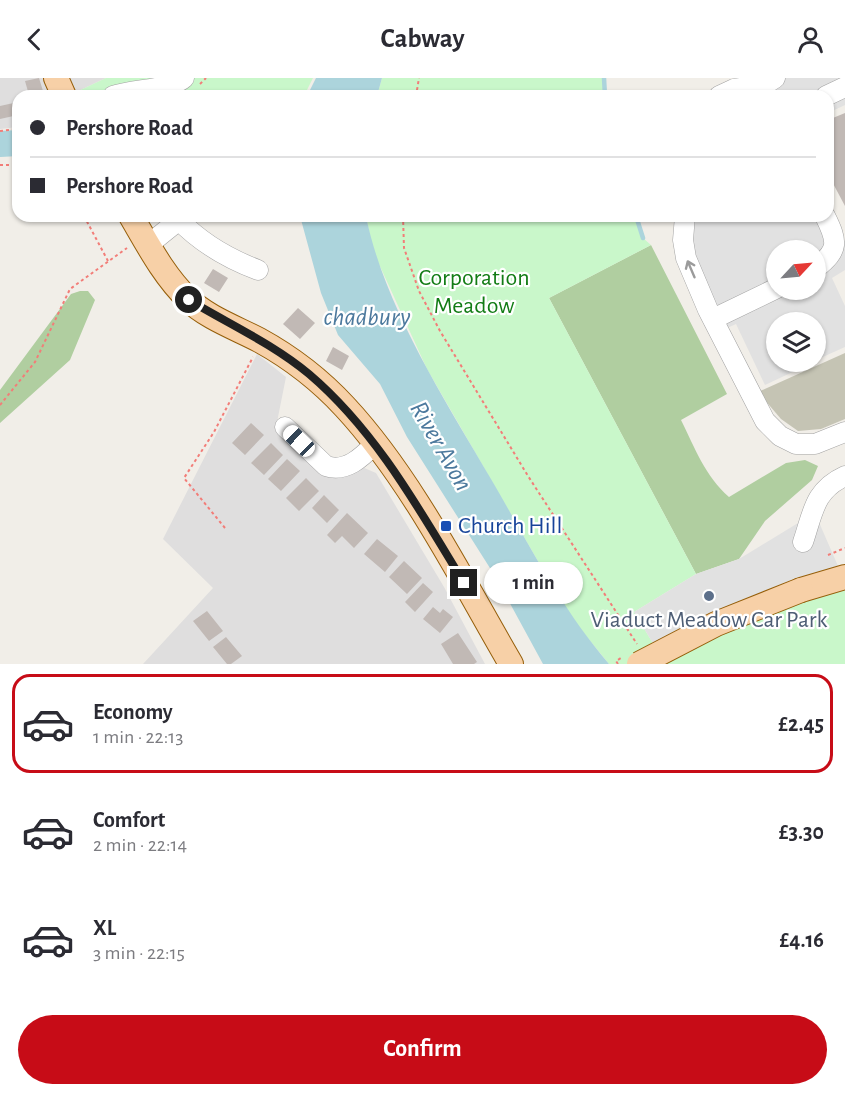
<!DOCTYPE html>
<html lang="en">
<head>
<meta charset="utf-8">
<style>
  :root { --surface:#fff; --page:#f2f2f3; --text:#2b2b33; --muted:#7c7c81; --line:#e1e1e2; --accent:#c70c17 }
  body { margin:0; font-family:"Alegreya Sans",sans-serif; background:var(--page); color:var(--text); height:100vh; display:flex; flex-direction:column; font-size:22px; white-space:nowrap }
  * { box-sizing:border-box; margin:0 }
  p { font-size:20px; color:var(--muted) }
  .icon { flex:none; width:33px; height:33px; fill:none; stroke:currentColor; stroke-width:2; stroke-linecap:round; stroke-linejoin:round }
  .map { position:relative; height:586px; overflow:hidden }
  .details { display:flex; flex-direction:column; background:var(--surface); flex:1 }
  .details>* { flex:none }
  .banner { position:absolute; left:12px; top:12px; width:822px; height:132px; border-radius:18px; box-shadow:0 2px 4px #0004; display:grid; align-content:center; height:132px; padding:0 18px; background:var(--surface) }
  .needle { width:39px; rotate:64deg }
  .tools { position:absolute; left:766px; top:162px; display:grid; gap:12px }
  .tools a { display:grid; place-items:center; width:60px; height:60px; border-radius:50%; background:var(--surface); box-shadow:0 2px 4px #0004; font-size:30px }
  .end { position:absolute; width:27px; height:27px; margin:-14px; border:8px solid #212121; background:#fff; box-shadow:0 0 0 3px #fff }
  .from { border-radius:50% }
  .bubble { position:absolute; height:42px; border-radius:21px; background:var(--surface); box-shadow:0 2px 4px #0004; font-size:20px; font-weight:700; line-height:42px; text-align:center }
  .car { position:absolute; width:18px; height:36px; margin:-18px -9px; border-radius:8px; box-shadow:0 0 4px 2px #0007; background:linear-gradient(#fff 24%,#345 0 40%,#fff 0 76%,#345 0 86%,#fff 0) }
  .banner b { display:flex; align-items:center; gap:21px; height:57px; font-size:22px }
  .banner b+b { border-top:2px solid var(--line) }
  .banner i { width:15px; height:15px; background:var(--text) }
  ul { padding:10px 0 0; list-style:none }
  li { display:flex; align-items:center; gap:18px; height:99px; margin:0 12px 9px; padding:0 6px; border:3px solid transparent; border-radius:18px }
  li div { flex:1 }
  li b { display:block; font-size:22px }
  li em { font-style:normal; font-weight:700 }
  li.on { border-color:var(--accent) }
  li>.icon { width:54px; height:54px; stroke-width:1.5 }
  .cta { display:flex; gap:12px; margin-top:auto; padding:12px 18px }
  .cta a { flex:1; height:69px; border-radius:36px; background:var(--accent); color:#fff; font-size:24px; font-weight:700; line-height:69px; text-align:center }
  header { display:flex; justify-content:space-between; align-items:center; height:78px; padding:0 18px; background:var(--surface); font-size:27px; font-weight:700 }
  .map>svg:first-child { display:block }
</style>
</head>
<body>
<header><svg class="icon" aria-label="back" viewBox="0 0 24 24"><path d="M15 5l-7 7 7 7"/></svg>Cabway<svg class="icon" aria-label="person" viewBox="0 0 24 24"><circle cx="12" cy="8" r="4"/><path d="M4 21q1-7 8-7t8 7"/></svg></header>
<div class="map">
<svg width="845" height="586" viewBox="0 0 845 586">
  <rect width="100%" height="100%" fill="#f1eee8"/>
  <path fill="#dfdede" d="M0,0H47L53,18H18V49L0,51Z
    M69,0H106L74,15Z
    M257,276L286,299L276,349L322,395L362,389L376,395L444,509L485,586H143L213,510L163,461Z"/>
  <path fill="#c5c4b4" d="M845,275V341L821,351L798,353L781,341L758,314Z"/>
  <path fill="#b0cea0" d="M651,167L727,316L681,342C695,370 705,398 729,419L786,385L805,382L818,388L812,402L765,443L739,481L696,496L549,220Z
    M80,213H88L95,222L70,282L0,345V312L71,216Z"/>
  <path fill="#c9f7ca" d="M106,0H313L304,18H77L74,15Z
    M382,0H604L605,18H377Z
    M366,138H636L643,160L651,167L549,220L696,496L634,534L654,567L629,586H609L569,537L427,291L373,173Z
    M845,502V586H647Z"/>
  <path fill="#e1e1e1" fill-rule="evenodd" d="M762,0H845V27L828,35V18H706L740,3Z
    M828,130L845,164V192L832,200L845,228V269L816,282V244H777V284H814L765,307L736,246L714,256L680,138H828ZM777,172H816V212H777Z
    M803,442H818L838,488L793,501L695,545L654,567L634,534L696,496L739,481Z"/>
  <path fill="#acd4dc" d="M316,0H382L377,18H307Z
    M300,138H366C384,228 445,322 491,401C529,466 560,529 609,586H543L495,498L407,359L380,306L338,257L321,215Z"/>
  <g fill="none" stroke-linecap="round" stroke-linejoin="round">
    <path stroke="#acd4dc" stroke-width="4.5" d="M604,0L605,18
      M636,138L643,160"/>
    <path stroke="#acd4dc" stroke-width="26" d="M0,66L18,65"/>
  </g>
  <path fill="#c1b9b5" d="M39,0L43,13L29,17L25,3Z
    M18,24V37L0,41V28Z
    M845,35V128L828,96V42Z
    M213,191L228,200L219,214L204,205Z
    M298,230L315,245L300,261L283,246Z
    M333,269L349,278L342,292L326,283Z
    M251,345L264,357L245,377L232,365Z
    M271,365L283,377L264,397L251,385Z
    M287,381L300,393L281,413L268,401Z
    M306,400L319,413L299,433L286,420Z
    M324,417L339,432L327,445L312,430Z
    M347,435L368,455L354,470L342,458L335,465L327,457Z
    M377,461L398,478L385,494L364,476Z
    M404,483L422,500L407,516L389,499Z
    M423,505L433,514L415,534L405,524Z
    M433,529L440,535L443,531L453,539L440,555L423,541Z
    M207,533L223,553L209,563L193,543Z
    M458,555L477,584L474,586H453L441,566Z
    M226,559L242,578L231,586H227L213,569Z"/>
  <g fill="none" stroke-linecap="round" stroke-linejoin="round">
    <defs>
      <path id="minor" d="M758,11L775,0
        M113,18C133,11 171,12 184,0
        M719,18L734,11L753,8L764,18
        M826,18L845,9
        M685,138L683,162L686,180L708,232L765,343L780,358L796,366H815L845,354
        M148,167L179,142C201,165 229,181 258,192
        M816,190C839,172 838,164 825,138
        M713,241L777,210
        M285,349L326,388C346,395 362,379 375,366
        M803,464C813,435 814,412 845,398"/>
      <path id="major" d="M56,0L64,18
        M131,138C148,167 164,198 188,221C206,239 236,250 259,262C290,279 321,303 345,329C411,400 462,502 511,586
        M801,512L845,499"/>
    </defs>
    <use href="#minor" stroke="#a2a2a2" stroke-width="21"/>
    <use href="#major" stroke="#955e09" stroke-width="26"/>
    <path stroke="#f27d78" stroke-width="2" stroke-dasharray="3 3" stroke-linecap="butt" d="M200,6L206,0
      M416,18L419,0
      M0,53L18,51
      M0,87H18
      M84,138L108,183
      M403,138L404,170L419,213L440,253L528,398L637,566
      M0,327L35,284L70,211L127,170
      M225,450L184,400L214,354L253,279
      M828,477L845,470
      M618,586L616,583L621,580"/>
    <use href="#minor" stroke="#fff" stroke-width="20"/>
    <use href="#major" stroke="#f7d0a7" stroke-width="24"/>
    <defs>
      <path id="major-bridge" d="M639,586L716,546L801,512"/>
    </defs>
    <use href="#major-bridge" stroke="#955e09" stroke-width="26" stroke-linecap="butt"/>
    <use href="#major-bridge" stroke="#f7d0a7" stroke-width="24"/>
  </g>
  <defs><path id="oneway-shaft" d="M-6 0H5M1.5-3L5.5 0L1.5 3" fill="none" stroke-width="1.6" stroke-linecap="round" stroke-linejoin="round" transform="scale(1.5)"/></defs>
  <use stroke="#9b9b9b" href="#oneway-shaft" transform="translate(691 191) rotate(-113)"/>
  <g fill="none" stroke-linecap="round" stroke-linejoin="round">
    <path stroke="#212121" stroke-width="8" d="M189,222C229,246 273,266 309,296C376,353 419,431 464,505"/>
  </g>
  <rect fill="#1a4fb4" stroke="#fff" stroke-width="2" x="440" y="442" width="12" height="12" rx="3"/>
  <circle fill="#5c6f8a" stroke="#fff" stroke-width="2" cx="709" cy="518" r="6"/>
  <g text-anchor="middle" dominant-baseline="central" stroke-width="4.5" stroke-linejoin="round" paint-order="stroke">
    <g font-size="24" fill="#127c15" stroke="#fff">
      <text x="474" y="200">Corporation<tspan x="474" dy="28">Meadow</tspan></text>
    </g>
    <g font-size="24" fill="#164399" stroke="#fff" text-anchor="start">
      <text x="458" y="448">Church Hill</text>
    </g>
    <g font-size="24" fill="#4e5e75" stroke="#fff">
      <text x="709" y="542">Viaduct Meadow Car Park</text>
    </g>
    <g font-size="26" font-style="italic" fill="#4c799d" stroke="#fff">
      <text x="367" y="239">chadbury</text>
      <text transform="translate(441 368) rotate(60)">River Avon</text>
    </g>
  </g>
</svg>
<div class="tools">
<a><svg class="needle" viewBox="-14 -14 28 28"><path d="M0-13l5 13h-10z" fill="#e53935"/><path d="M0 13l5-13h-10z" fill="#7c7c81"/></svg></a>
<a><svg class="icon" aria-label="layers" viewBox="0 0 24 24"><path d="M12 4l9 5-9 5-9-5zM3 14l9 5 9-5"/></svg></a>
</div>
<i class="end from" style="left:189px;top:222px"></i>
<i class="end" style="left:464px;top:505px"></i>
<div class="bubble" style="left:484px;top:484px;width:99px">1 min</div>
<i class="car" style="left:299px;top:363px;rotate:314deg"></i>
<div class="banner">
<b><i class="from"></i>Pershore Road</b>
<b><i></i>Pershore Road</b>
</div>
</div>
<section class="details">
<ul>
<li class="on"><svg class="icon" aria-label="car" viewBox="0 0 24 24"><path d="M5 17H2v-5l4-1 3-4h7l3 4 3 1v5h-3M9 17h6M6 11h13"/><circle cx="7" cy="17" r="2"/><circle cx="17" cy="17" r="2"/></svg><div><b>Economy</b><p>1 min · 22:13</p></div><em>£2.45</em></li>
<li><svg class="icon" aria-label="car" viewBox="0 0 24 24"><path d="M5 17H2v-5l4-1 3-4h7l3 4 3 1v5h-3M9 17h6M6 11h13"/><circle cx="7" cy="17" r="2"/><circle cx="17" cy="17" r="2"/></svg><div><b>Comfort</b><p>2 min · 22:14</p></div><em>£3.30</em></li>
<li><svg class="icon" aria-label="car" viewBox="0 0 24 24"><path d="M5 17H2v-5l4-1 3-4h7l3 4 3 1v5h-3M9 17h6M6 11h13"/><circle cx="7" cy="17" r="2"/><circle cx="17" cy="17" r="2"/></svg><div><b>XL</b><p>3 min · 22:15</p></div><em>£4.16</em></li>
</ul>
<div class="cta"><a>Confirm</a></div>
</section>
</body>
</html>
